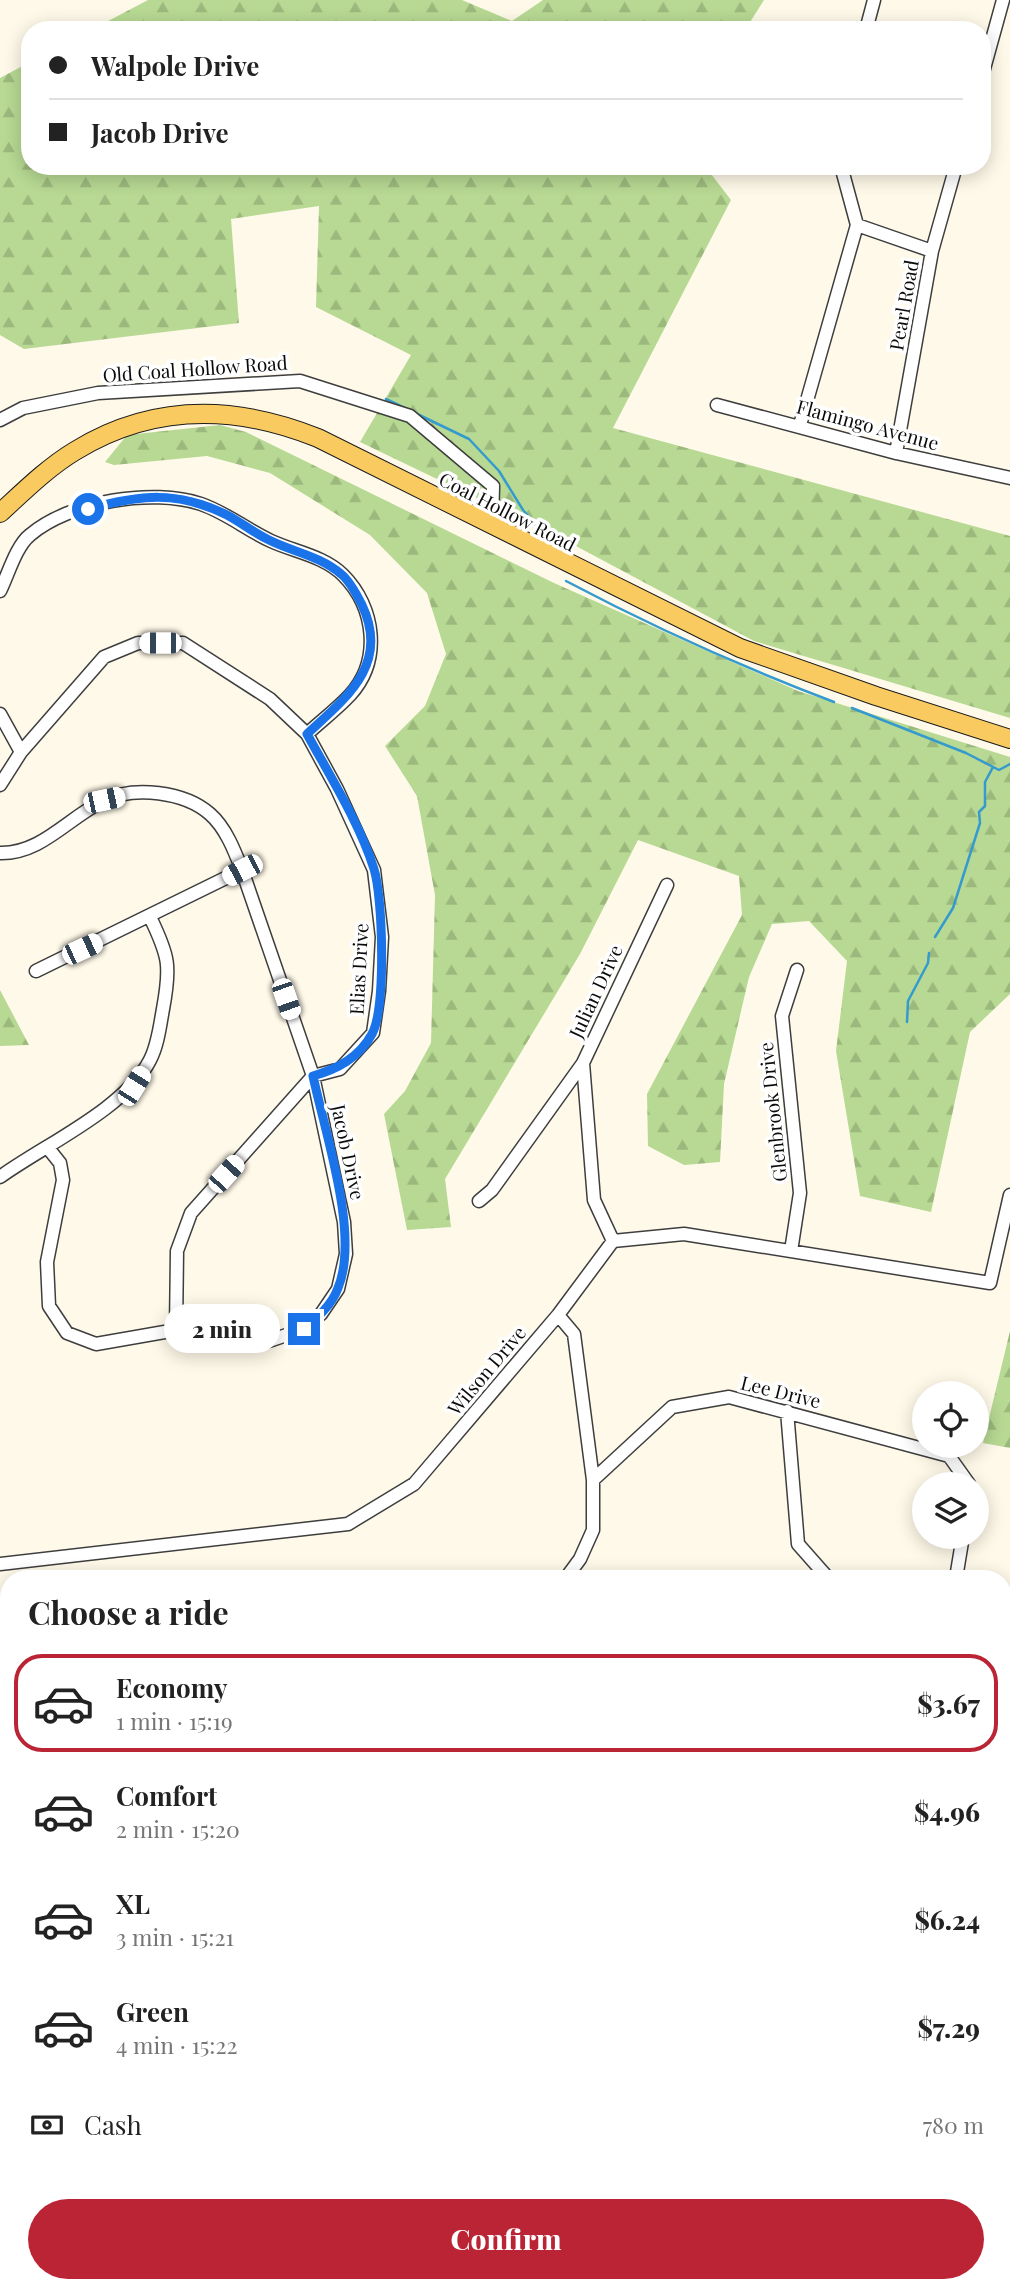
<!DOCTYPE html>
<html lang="en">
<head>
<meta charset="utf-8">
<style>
  :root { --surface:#fff; --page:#f6f6f6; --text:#222; --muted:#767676; --line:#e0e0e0; --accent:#bb2434 }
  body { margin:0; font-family:"Playfair Display",serif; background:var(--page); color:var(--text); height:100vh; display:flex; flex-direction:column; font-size:26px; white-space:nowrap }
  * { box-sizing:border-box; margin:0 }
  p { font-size:23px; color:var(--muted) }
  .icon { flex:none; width:38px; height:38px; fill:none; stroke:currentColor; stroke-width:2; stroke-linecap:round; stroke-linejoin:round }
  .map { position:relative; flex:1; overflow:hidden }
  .panel { position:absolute; left:0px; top:1570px; width:1012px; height:723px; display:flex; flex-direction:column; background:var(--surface); border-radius:28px 28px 0 0; box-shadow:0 4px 18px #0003 }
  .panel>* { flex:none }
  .hud { position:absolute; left:21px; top:21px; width:970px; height:154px; border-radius:28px; box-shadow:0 4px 18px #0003; display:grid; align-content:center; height:154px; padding:0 28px; background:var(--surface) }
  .fabs { position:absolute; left:912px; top:1381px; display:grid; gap:14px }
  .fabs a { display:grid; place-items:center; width:77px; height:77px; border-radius:50%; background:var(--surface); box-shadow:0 4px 18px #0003; font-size:35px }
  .end { position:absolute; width:32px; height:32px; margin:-16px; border:9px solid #1a73e8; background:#fff; box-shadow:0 0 0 4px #fff }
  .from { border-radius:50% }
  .bubble { position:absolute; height:49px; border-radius:24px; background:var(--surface); box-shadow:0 4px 18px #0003; font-size:23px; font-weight:800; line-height:49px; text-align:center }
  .car { position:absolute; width:21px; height:42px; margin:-21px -10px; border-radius:9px; box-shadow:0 0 5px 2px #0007; background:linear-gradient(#fff 24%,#345 0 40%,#fff 0 76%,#345 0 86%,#fff 0) }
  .hud b { display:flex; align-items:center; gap:24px; height:66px; font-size:26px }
  .hud b+b { border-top:2px solid var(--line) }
  .hud i { width:18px; height:18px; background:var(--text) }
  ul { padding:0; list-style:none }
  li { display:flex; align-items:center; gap:21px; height:98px; margin:0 14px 10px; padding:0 14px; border:4px solid transparent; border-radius:28px }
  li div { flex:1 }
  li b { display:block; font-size:26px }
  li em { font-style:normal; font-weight:800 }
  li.current { border-color:var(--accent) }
  li>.icon { width:63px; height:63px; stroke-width:1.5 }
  h2 { padding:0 28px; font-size:32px; line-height:84px }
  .pay { display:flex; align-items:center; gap:18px; height:77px; padding:0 28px; font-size:26px }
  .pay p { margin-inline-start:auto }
  .button { display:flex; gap:14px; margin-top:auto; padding:14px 28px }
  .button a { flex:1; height:80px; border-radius:42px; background:var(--accent); color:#fff; font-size:28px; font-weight:800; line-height:80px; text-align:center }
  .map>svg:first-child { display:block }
</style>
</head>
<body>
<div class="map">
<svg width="1010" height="2292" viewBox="0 0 1010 2292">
  <defs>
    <pattern id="forest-firs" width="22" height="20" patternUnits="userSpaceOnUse" patternTransform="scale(1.75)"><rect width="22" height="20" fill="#b7d993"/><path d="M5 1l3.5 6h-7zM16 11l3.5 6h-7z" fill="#9cb97d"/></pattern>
  </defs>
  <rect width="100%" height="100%" fill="#fff9e9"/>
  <path fill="url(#forest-firs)" d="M148,0H462L512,21L543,0H764L745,30H91Z
    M30,62V166H705L731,200L613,428L1010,536V718L754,641L574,545L360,442L411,355L316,307L319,206L231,219L239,323L24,349L0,335V78Z
    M220,425L246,432L554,583L798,691L1010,757V994L970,1032L931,1212L860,1196L836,1051L847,961L809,921L772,924L749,977L724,1084L720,1162L684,1165L648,1146L647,1094L742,915L739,876L638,840L580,954L445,1179L451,1227L407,1230L384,1114L405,1091L431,1043L435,895L417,796L385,746L425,706L446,654L427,593L370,535L270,473L207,456L114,465L105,462L127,435Z
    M0,990L29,1045L0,1046Z
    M1010,1331V1448L983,1443Z
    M1010,1780V2117L1003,2113V1801Z"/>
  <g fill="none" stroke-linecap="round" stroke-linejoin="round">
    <path stroke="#359acd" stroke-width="2.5" d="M386,399L469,439L499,471L523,510L550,541
      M566,581C655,628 739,666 834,702
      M852,708L966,753L999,770L1010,764
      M935,937L953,908L980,823L979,812L985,806V782L993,767
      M907,1022L908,1001L928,963L929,953
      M1003,2115L1009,2102
      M1003,2185L1010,2191"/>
    <defs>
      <path id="street" d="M866,30L874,0
        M982,76L1003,0
        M841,166L857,225
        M857,225L932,251
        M717,405L896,453L1010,478
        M0,420L23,408L98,393L300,381L410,416L493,486L492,526
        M800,425L857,225
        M896,453L932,251L956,166
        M0,591C8,575 16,546 30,535C70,501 153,488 201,504C227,513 247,530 271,541C295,552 324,556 343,575C375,607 382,660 350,695C337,709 321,721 307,734
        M0,714L21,752
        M0,785L21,752L104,657L138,643H183L270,699L307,734L337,789L374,870L382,937L379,991L373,1033L340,1069L313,1076
        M0,853C41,854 68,818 103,801C134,785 185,792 210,814C226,828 235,852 242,870L313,1076L344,1222L346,1254L338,1289L321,1314L304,1329L269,1341L176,1330L96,1344L67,1333L49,1306L47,1262L63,1180L60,1163L48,1148
        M36,971L242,870
        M0,1177C44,1145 125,1109 150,1060C158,1045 160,1025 163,1009C171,966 169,956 150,917
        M479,1201L492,1190L583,1063
        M613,1241L594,1200L583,1063L667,885
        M791,1251L800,1193L782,1016L797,970
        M558,1315L574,1334L593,1480V1530L580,1559L566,1578
        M176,1330L177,1251L191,1213L313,1076
        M787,1411L798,1544L828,1578
        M593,1480L672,1407L729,1397L949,1456L969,1484
        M0,1564L348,1524L414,1484L558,1315L613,1241L684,1234L990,1283L1010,1195
        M956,1578L963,1536
        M0,1994L9,2001
        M95,2284L96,2292
        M494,2284L500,2292
        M560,2292L566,2284"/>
      <path id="secondary" d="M1003,2098L1010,2076
        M824,2292L829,2284"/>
      <path id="primary" d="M0,513C24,491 47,468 75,451C153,403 236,405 318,438L740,648L876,696L1010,739"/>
    </defs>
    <use href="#street" stroke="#3e3e3e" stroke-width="15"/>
    <use href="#secondary" stroke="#2d2d2d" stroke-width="18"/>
    <use href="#primary" stroke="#1c1c1c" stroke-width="20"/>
    <use href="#street" stroke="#fff" stroke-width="12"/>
    <use href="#secondary" stroke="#ffefa4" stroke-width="16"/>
    <use href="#primary" stroke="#f9ca60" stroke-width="18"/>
  </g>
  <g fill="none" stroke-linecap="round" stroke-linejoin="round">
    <path stroke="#1a73e8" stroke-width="9" d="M88,509C140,495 177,490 227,515C242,523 254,533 269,540C293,552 320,556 341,574C350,581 357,595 362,605C390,664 347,697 307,734C330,776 360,824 374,869C383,898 386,1008 372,1034C359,1058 337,1069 313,1076C325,1133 360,1235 338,1288C332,1305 317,1318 304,1329"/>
  </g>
  <g text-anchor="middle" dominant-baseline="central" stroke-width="7" stroke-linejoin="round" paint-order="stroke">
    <g font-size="19" fill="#0b0b0b" stroke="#fff">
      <text transform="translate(903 305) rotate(-80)">Pearl Road</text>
      <text transform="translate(195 368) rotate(-4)">Old Coal Hollow Road</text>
      <text transform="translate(868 424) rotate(15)">Flamingo Avenue</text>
      <text transform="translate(508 511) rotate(27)">Coal Hollow Road</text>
      <text transform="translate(358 969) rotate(-87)">Elias Drive</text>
      <text transform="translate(595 991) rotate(-65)">Julian Drive</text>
      <text transform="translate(772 1112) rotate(-96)">Glenbrook Drive</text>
      <text transform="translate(349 1152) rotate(78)">Jacob Drive</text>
      <text transform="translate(486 1370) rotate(-50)">Wilson Drive</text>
      <text transform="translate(781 1391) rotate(14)">Lee Drive</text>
    </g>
  </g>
</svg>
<div class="fabs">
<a><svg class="icon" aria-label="locate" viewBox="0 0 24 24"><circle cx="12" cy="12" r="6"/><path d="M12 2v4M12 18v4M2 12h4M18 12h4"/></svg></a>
<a><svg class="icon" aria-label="layers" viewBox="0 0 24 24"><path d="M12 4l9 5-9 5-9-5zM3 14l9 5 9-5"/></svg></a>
</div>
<i class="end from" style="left:88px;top:509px"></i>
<i class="end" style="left:304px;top:1329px"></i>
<div class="bubble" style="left:164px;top:1304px;width:116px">2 min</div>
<i class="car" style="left:160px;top:643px;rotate:270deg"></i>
<i class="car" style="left:104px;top:800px;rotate:78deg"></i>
<i class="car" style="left:242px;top:870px;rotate:243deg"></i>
<i class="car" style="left:82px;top:949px;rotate:65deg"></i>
<i class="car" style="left:286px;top:999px;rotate:161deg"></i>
<i class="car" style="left:134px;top:1086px;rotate:32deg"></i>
<i class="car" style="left:226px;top:1174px;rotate:42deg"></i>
<div class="hud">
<b><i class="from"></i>Walpole Drive</b>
<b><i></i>Jacob Drive</b>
</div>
<section class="panel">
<h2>Choose a ride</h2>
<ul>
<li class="current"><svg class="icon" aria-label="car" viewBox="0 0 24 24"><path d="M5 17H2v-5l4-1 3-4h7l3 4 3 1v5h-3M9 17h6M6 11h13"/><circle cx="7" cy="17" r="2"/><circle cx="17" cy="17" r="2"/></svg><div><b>Economy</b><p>1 min · 15:19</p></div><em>$3.67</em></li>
<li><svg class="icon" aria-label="car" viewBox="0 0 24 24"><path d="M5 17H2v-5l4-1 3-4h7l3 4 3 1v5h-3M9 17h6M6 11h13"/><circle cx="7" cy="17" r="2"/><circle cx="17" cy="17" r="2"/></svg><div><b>Comfort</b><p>2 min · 15:20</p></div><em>$4.96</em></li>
<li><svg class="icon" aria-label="car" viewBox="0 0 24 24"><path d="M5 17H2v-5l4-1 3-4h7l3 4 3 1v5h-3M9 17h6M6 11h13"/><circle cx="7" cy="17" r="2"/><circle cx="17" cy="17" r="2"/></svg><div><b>XL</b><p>3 min · 15:21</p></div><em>$6.24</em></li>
<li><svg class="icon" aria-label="car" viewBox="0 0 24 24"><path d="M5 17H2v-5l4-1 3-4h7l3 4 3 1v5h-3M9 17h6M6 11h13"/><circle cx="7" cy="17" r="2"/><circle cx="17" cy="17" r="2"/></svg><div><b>Green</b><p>4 min · 15:22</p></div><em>$7.29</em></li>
</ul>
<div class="pay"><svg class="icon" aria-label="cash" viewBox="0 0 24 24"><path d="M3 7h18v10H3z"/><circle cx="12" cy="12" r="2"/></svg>Cash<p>780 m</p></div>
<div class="button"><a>Confirm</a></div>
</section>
</div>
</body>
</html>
